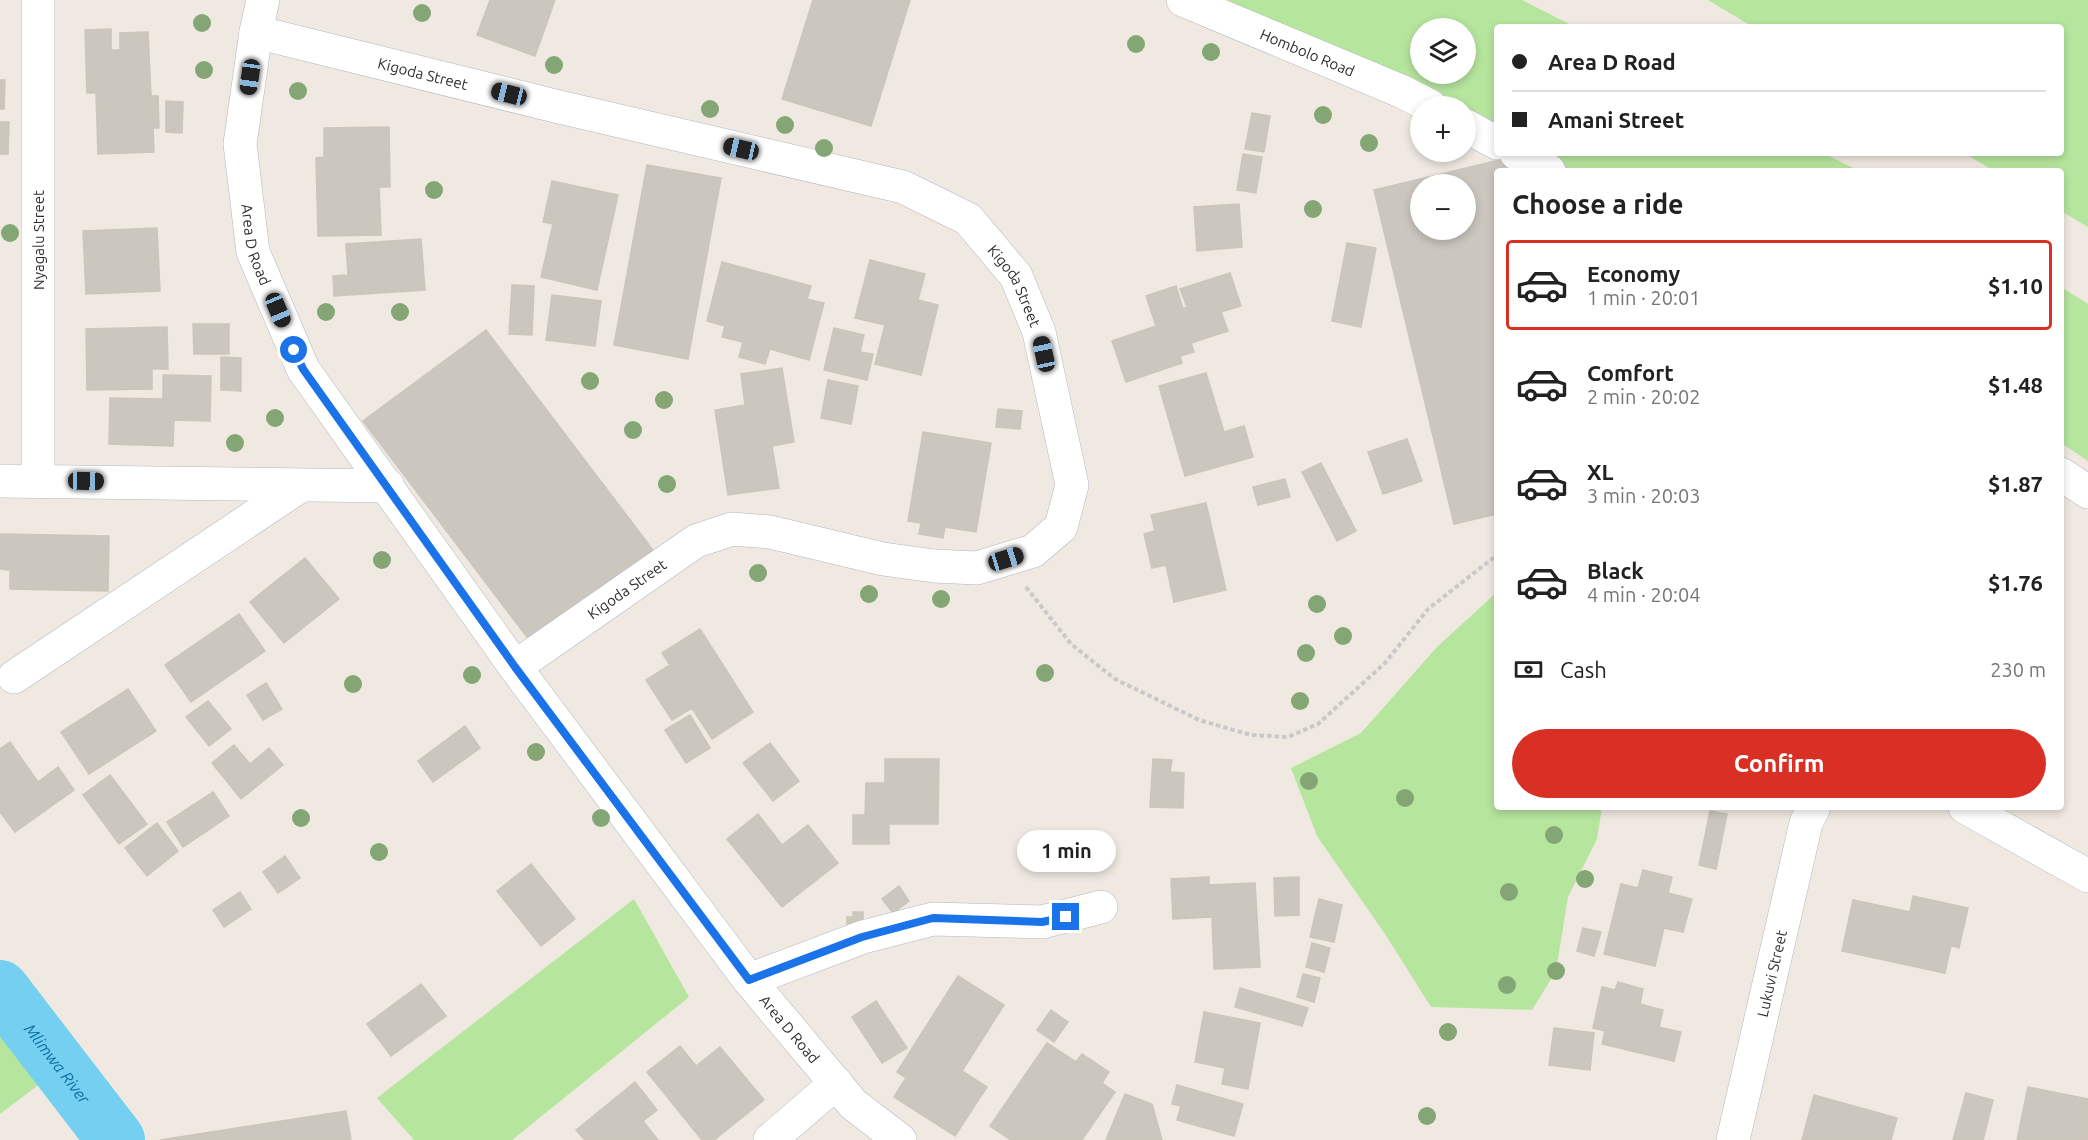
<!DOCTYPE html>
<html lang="en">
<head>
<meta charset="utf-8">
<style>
  :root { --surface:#fff; --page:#f6f6f6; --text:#222; --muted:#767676; --line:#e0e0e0; --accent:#d93025 }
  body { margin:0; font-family:Ubuntu,sans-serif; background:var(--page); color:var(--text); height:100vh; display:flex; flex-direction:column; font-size:22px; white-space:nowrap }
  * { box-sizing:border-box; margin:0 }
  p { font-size:20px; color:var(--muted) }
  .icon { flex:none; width:33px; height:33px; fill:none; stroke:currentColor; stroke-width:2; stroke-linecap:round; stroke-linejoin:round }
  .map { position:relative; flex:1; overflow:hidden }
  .details { position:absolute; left:1494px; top:168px; width:570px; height:642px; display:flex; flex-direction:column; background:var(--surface); border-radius:6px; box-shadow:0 3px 9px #0003 }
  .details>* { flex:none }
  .banner { position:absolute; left:1494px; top:24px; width:570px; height:132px; border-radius:6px; box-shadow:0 3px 9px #0003; display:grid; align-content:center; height:132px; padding:0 18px; background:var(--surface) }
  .controls { position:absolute; left:1410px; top:18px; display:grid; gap:12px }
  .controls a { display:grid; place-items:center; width:66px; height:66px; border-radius:50%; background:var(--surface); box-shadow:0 3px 9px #0003; font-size:30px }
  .end { position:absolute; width:27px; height:27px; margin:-14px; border:8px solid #1a73e8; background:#fff; box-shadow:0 0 0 3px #fff }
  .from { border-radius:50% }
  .bubble { position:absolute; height:42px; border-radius:21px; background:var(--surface); box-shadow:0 3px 9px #0003; font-size:20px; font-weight:700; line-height:42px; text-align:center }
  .car { position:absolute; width:18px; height:36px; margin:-18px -9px; border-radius:8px; box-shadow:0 0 4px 2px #0007; background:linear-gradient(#222 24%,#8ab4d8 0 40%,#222 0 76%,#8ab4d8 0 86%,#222 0) }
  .banner b { display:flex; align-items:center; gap:21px; height:57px; font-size:22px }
  .banner b+b { border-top:2px solid var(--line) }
  .banner i { width:15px; height:15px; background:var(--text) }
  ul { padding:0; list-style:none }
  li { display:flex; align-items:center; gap:18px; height:90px; margin:0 12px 9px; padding:0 6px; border:3px solid transparent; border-radius:6px }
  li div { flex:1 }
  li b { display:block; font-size:22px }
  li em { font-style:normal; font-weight:700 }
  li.on { border-color:var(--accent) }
  li>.icon { width:54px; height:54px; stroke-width:1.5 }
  h2 { padding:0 18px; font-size:27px; line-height:72px }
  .pay { display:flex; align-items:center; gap:15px; height:66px; padding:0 18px; font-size:22px }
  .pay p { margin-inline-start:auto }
  .primary-button { display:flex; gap:12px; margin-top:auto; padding:12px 18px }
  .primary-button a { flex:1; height:69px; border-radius:36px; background:var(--accent); color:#fff; font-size:24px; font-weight:700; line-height:69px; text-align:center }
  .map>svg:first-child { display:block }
</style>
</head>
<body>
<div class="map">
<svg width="2088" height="1140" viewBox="0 0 2088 1140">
  <rect width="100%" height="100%" fill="#efe9e1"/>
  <path fill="#b6e59e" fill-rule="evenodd" d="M1224,0H1522L1575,27H1497V135L1466,119V106H1440ZM1420,28H1466V74H1420Z
    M1708,0H2088V227L2061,211V171H1994L1964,153H2061V27H1753Z
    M1533,153H1823L1859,171H1568Z
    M2061,287L2088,304V461L2061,443Z
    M1497,592V807H1602L1597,839L1568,897L1556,971L1532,1010L1431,1007L1385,934L1317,836L1291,768L1361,733L1437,647Z
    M634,899L689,997L512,1140H414L377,1098Z
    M0,1034L41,1083L0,1114Z"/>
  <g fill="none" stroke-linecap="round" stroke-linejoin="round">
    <path stroke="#75cff0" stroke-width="58" id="s1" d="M0,989L116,1140"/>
  </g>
  <path fill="#cbc7bf" stroke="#cbc5ba" stroke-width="1.5" fill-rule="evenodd" d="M490,0H555L535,56L477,35Z
    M813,0H910L871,126L782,99Z
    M111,29V50H120V33L148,32L151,96H158L159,128H153L154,152L98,154L96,93H87L85,30Z
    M0,80H5L4,109H0Z
    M166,101L183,102L182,133L166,132Z
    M1252,113L1270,116L1264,152L1245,149Z
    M0,122H9L8,154H0Z
    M389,127L390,187H379L381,235L318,236L316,158L324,157V128Z
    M1243,154L1262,157L1256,193L1237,190Z
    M1504,159L1506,171H1497V514L1454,524L1374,190ZM1420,184H1466V230H1420Z
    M647,165L721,178L688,359L614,345Z
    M552,181L618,195L597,290L541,277L553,224L543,222Z
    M1239,204L1242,247L1197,251L1194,207Z
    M157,228L160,291L86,294L83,231Z
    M421,239L425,290L334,296L333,276L348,275L346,244Z
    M1347,243L1376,248L1361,327L1332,321Z
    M870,260L925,274L918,300L938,305L921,375L875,364L885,325L855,318Z
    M722,262L811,286L807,299L824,303L809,360L770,349L765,364L739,357L743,342L722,337L725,326L707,321Z
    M1230,273L1241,306L1221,312L1228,331L1191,343L1194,352L1180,356L1182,363L1126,382L1112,341L1156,326L1146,296L1176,286L1183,309L1187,307L1180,289Z
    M512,285L534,286L532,335L509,334Z
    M552,295L601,301L595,346L546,340Z
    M193,324H229V354H194Z
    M167,327L168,369H152V389L87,390L86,329Z
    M834,328L864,335L860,352L873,354L867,380L824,370Z
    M486,330L653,550L530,641L363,421Z
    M221,357L241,358V391L221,390Z
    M782,368L794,442L772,446L779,488L728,495L715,410L745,405L741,374Z
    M1206,373L1224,432L1244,426L1253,457L1185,476L1159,386Z
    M163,375L211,376L210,421L174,420L173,446L109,444L110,398L163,399Z
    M828,380L858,386L851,424L821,418Z
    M998,409L1022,411L1020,429L996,427Z
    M923,432L991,443L976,532L945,527L943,538L919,534L921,523L908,521Z
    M1407,439L1422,481L1383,494L1368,452Z
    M1321,463L1356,531L1337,541L1302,472Z
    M1285,479L1290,497L1258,505L1253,487Z
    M1206,503L1226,590L1174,602L1166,565L1152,568L1144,534L1155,531L1151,515Z
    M0,534L109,536L108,591L10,589V570L0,569Z
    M305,558L339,599L284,643L250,602Z
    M239,614L265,651L191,702L165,665Z
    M700,629L753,712L712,739L692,708L672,720L646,680L670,665L662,653Z
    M266,683L282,709L263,720L247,695Z
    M128,689L156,731L89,774L61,732Z
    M208,701L231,729L209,746L186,717Z
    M690,715L710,748L686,763L665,730Z
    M465,726L480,748L433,782L418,761Z
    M10,742L38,782L58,767L74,790L15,832L0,812V749Z
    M770,743L799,781L773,801L743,763Z
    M234,745L250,764L269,748L283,765L241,799L212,763Z
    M885,759H939L938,824H889V844H853V815H865L866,783H885Z
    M1153,759L1172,760L1170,772L1184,773L1183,808L1150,807Z
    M110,775L147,824L119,844L83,795Z
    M213,792L229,816L183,847L167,822Z
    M1710,811L1727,814L1716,869L1699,865Z
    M758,814L782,845L808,825L838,863L782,907L727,839Z
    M157,823L178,851L147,876L125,848Z
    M285,856L300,878L278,893L263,872Z
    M531,864L575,919L541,946L497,891Z
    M1643,870L1672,877L1668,893L1692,899L1683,932L1664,928L1655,966L1604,954L1621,884L1638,888Z
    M1209,877V885L1255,883L1260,967L1214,969L1212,917L1173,919L1171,879Z
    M1299,877V915L1275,916L1274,878Z
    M899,886L909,901L893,913L882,899Z
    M240,892L251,909L224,927L213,910Z
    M1913,896L1968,908L1959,948L1951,945L1945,973L1842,951L1853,900L1910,912Z
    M1319,899L1342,905L1334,942L1310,937Z
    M853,912H863V925L847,924V917H853Z
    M1583,928L1601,932L1594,956L1577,951Z
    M1312,943L1330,948L1324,972L1306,967Z
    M1303,974L1320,978L1314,1002L1297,997Z
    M958,976L1004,1005L962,1071L987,1087L955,1136L894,1097L906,1078L897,1072Z
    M1618,982L1643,989L1640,1004L1663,1010L1659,1027L1681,1032L1674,1061L1602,1044L1605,1031L1593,1028L1602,987L1615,990Z
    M421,984L446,1016L391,1056L367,1024Z
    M1240,988L1308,1008L1302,1026L1235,1007Z
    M876,1001L907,1048L882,1063L852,1017Z
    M1051,1010L1068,1022L1054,1042L1037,1030Z
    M1204,1012L1260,1023L1248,1089L1222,1084L1225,1068L1195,1062Z
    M1554,1028L1594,1033L1590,1070L1549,1065Z
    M1047,1043L1076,1062L1082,1054L1109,1072L1102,1083L1115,1092L1082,1140H1011L990,1126Z
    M680,1046L696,1066L720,1047L764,1100L714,1140H702L647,1072Z
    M635,1082L657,1110L643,1121L658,1140H585L576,1130Z
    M1177,1085L1243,1104L1234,1136L1177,1120L1181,1106L1172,1104Z
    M2028,1087L2088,1099V1140H2017Z
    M1966,1093L1993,1100L1983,1140H1953Z
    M1125,1094L1152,1104L1162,1140H1106Z
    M1814,1095L1897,1118L1891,1140H1802Z
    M346,1111L351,1140H160Z"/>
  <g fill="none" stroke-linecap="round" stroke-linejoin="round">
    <defs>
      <g id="minor">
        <path d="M38,0V480"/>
        <path id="s2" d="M263,0L256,32L240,144L253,252L303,369L515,667L749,980L853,1104L900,1140"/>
        <path id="s3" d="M1183,0L1403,92L1430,106"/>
        <path id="s4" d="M256,32L555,106L903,187L968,219L1016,276L1039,332L1072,485L1061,527L1033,551L977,568L934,566L883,559L770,532L732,529L696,541L515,667"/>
        <path d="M1466,126L1497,143"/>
        <path d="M1516,153L1549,171"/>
        <path d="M2061,474L2088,492"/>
        <path d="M0,481L388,486"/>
        <path d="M14,677L300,486"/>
        <path d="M1965,807L2088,876"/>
        <path d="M749,980L863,937L933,919L1042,922L1101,907"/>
        <path d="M770,1140L836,1083"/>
        <path id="s5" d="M1733,1140L1806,823L1814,807"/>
      </g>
    </defs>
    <use href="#minor" stroke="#b4b7c1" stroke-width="34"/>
    <path stroke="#c9c9c9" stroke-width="4" stroke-dasharray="4.5 3" stroke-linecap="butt" d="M1026,587L1071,644L1115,679L1199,720L1251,735L1288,737L1318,724L1385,663L1428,609L1497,555"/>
    <use href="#minor" stroke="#fff" stroke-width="33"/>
  </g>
  <g fill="#84a574">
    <circle cx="422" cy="13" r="9"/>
    <circle cx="202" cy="23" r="9"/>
    <circle cx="1136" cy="44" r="9"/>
    <circle cx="1211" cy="52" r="9"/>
    <circle cx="554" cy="65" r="9"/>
    <circle cx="204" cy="70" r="9"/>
    <circle cx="298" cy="91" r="9"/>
    <circle cx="710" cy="109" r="9"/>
    <circle cx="1323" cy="115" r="9"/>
    <circle cx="785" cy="125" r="9"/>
    <circle cx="1369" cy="143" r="9"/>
    <circle cx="824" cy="148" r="9"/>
    <circle cx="434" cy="190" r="9"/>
    <circle cx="1313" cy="209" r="9"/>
    <circle cx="10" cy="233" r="9"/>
    <circle cx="326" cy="312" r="9"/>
    <circle cx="400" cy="312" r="9"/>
    <circle cx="590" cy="381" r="9"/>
    <circle cx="664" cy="400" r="9"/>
    <circle cx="275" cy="418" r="9"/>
    <circle cx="633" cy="430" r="9"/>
    <circle cx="235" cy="443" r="9"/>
    <circle cx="667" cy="484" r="9"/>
    <circle cx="382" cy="560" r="9"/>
    <circle cx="758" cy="573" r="9"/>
    <circle cx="869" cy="594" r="9"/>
    <circle cx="941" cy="599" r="9"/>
    <circle cx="1317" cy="604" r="9"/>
    <circle cx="1343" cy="636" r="9"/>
    <circle cx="1306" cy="653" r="9"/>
    <circle cx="1045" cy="673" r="9"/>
    <circle cx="472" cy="675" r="9"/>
    <circle cx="353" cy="684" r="9"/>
    <circle cx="1300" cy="701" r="9"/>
    <circle cx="536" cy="752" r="9"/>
    <circle cx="1309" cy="781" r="9"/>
    <circle cx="1405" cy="798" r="9"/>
    <circle cx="301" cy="818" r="9"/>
    <circle cx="601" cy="818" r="9"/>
    <circle cx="1554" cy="835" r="9"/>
    <circle cx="379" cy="852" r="9"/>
    <circle cx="1585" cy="879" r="9"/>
    <circle cx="1509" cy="892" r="9"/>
    <circle cx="1556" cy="971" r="9"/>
    <circle cx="1507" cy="985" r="9"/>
    <circle cx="1448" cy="1032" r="9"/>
    <circle cx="1427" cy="1116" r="9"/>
  </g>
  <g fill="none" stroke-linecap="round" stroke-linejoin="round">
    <path stroke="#1a73e8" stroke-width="8" d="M294,350L303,369L515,667L749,980L862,937L933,918L1042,922L1066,917"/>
  </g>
  <g text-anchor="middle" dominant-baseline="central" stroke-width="4.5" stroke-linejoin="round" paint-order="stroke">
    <g font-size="15" fill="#2e2e2e" stroke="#fff">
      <text stroke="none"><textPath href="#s3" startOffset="135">Hombolo Road</textPath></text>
      <text stroke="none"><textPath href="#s4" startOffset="172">Kigoda Street</textPath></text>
      <text transform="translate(38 240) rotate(-90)">Nyagalu Street</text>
      <text stroke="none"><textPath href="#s2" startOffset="248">Area D Road</textPath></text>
      <text stroke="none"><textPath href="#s4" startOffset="820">Kigoda Street</textPath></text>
      <text transform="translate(627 589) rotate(-35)">Kigoda Street</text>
      <text stroke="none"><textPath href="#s5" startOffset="171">Lukuvi Street</textPath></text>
      <text stroke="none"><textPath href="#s2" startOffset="1202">Area D Road</textPath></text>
    </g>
    <g font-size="16" font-style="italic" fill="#0d6fa3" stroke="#fff">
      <text stroke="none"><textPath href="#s1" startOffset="94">Mlimwa River</textPath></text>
    </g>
  </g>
</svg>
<div class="controls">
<a><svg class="icon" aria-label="layers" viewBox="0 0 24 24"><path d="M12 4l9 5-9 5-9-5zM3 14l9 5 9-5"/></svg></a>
<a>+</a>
<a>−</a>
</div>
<i class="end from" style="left:294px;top:350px"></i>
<i class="end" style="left:1066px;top:917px"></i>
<div class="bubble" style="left:1017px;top:830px;width:99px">1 min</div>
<i class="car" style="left:250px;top:77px;rotate:188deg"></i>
<i class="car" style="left:509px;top:94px;rotate:284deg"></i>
<i class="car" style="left:741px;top:149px;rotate:283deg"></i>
<i class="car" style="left:278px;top:310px;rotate:157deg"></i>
<i class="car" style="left:1044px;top:354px;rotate:348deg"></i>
<i class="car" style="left:86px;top:481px;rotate:91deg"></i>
<i class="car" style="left:1006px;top:559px;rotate:73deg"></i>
<div class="banner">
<b><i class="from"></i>Area D Road</b>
<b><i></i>Amani Street</b>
</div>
<section class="details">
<h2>Choose a ride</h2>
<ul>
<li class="on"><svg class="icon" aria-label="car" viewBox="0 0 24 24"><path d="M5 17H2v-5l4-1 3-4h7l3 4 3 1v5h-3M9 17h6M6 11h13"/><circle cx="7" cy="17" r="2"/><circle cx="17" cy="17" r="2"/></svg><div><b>Economy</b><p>1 min · 20:01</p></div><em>$1.10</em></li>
<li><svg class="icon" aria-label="car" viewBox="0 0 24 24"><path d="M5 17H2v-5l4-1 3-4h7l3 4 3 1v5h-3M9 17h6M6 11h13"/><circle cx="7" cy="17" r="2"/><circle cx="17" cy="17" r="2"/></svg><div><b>Comfort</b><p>2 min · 20:02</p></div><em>$1.48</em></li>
<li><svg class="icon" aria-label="car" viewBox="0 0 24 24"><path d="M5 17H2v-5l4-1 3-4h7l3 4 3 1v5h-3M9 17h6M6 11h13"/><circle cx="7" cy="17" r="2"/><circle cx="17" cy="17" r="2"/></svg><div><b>XL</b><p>3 min · 20:03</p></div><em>$1.87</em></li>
<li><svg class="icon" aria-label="car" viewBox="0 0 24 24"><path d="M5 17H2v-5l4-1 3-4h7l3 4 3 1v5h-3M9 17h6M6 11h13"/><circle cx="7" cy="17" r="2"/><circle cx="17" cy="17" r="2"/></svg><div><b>Black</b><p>4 min · 20:04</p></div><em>$1.76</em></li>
</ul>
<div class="pay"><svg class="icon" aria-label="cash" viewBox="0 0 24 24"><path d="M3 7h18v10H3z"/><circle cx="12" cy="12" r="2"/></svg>Cash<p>230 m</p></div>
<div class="primary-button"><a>Confirm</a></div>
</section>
</div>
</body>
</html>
